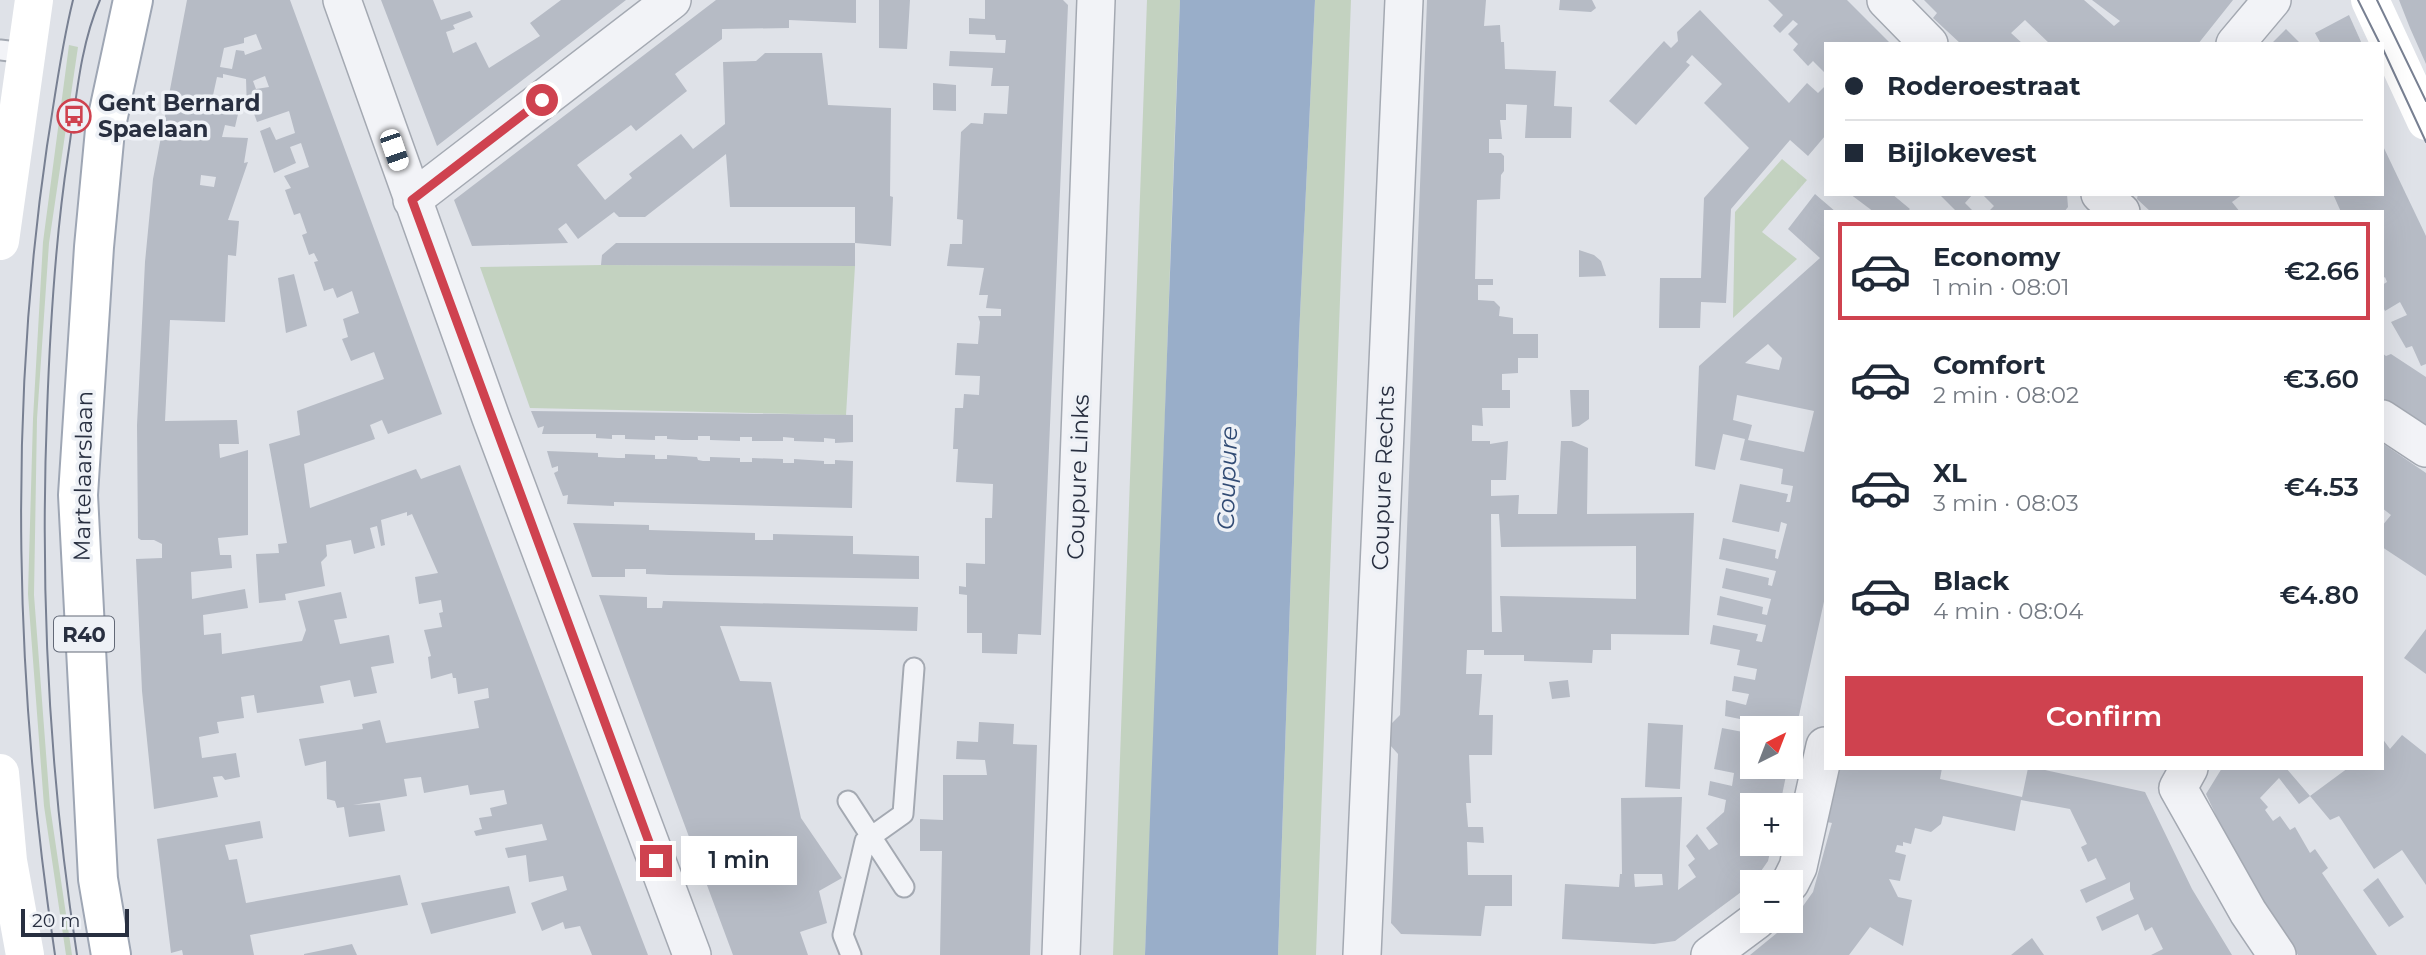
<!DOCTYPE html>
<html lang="en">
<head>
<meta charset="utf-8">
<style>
  :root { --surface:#fff; --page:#f6f6f7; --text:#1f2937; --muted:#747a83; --line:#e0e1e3; --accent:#cf424f }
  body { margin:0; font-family:Montserrat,sans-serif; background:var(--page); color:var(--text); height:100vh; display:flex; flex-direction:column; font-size:26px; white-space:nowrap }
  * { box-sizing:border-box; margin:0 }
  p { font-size:23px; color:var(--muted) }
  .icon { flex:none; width:38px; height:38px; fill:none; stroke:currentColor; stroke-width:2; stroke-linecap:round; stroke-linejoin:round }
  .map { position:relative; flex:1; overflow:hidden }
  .side { position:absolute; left:1824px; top:210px; width:560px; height:560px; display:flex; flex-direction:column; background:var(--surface); border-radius:0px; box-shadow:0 7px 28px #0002 }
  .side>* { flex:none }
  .banner { position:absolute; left:1824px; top:42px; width:560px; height:154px; border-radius:0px; box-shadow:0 7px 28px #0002; display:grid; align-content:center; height:154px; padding:0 21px; background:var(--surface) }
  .needle { width:46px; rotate:42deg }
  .controls { position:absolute; left:1740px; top:716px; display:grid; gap:14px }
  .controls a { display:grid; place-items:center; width:63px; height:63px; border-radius:0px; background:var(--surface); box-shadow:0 7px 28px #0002; font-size:35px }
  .scale { position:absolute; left:21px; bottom:18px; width:108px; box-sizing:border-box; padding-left:7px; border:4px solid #282f40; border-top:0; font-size:19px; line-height:24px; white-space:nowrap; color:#282f40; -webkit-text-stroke:5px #eef1f6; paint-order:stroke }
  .end { position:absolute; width:32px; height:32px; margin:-16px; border:9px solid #cf424f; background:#fff; box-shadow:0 0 0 4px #fff }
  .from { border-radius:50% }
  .bubble { position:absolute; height:49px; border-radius:0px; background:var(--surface); box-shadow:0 7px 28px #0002; font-size:23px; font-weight:600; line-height:49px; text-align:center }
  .car { position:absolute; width:21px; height:42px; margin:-21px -10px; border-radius:9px; box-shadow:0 0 5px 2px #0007; background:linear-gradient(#fff 24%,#345 0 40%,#fff 0 76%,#345 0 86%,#fff 0) }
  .banner b { display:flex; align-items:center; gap:24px; height:66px; font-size:26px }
  .banner b+b { border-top:2px solid var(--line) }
  .banner i { width:18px; height:18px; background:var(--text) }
  ul { padding:12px 0 0; list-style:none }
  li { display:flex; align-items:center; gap:21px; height:98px; margin:0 14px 10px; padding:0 7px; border:4px solid transparent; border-radius:0px }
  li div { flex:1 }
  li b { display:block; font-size:26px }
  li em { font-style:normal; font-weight:600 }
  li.on { border-color:var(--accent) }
  li>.icon { width:63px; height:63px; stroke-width:1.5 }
  .button { display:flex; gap:14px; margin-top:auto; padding:14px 21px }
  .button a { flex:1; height:80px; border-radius:0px; background:var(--accent); color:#fff; font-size:28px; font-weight:600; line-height:80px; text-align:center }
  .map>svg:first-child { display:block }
</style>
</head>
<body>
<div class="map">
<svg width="2426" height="955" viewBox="0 0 2426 955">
  <rect width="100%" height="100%" fill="#dfe2e8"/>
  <path fill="#c3d2c0" d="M1147,0H1180C1167,318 1159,637 1145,955H1113Z
    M1315,0H1351L1316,955H1278L1299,336Z
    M69,45L78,47L49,243L37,419L34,595L50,806L72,955H66L44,806L28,594L33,419L43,242Z
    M1782,159L1807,180L1762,232L1797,259L1733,318L1735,212Z
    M601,265L855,266L846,415L530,408L480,267Z"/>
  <path fill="#99aec9" d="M1180,0H1315L1299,336L1278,955H1145Z"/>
  <path fill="#b6bbc5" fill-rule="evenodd" d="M187,0H290L442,414L388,434L382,420L370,425L375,439L304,464L310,508L416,469L421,479L460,465L648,955H592L580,926L565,929L563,922L542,931L531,903L567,890L563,876L529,882L526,855L508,858L505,848L547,840L542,824L476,836L474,831L482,829L479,818L492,816L490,808L507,804L504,790L470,795L468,785L424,793L421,777L404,779L407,796L353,805L380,803L385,831L349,837L344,807L337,808L335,801L327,799L326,761L305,766L299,739L363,729L362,724L380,720L386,743L479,728L474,701L489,698L488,688L458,694L456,678H453L452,673L431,679L428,657L431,656L424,630L442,627L439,613L443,612L441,600L419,604L415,577L438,573L412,514L407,516V512L381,520L385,545L381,546L377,526L370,528L375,548L354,554L351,540L326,545L327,556L321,562L325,586L285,594L286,600L259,603L256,554L279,553L278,544L287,543L269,444L300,435L297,411L384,379L374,352L351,361L342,339L348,337L343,319L359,313L352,291L337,298L333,288L324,291L314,262L318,261L314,253L309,255L302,235L307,233L300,213L294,215L285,190L291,188L284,176L309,167L301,143L290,147L296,163L274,173L260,131L270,127L276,140L295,133L289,111L257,122L252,108L247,110L246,79L223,74V78L217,77L210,109L238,114L235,127L225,125L222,137L248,138L244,163L248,162L228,220L239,221L236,256L228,255L225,322L170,320L165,421L237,420L239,444H219L220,458L248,450V535L218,538L220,555H231L232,568L191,572L192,599L245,589L248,608L203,615L204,635L221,633L222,654L302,641L306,630L298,601L341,592L347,618L334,620L340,644L389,635L394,663L371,667L377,693L354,697L350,680L320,686L324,703L257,713L254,695L241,697L244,718L217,722L219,733L199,737L202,758L236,753L240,777L225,780L222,776L213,777L218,797L154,809L142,691L136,559L162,558V544L154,540H141L138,538L137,425L145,262L153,179ZM256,34L262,49L245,55L244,51L236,50L232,69L220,67L224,48L244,43V38ZM265,76L269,87L256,89L253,81ZM201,175L216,177L214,187L200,185Z
    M381,0H433L441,20L470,11L473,17L453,25L455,29L446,32L453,53L476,42L489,68L540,36L530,23L561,0H626L437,146Z
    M716,0H856V23L789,20V28L722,29V39L675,74L687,91L636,131L631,125L577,165L605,200L632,178L629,174L681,134L693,149L725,124L723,62L756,61L765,53H822L828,105L891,108L890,196L893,197L891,246L855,243V266L601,265L602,255L616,243H855V207H730L726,154L645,217H619L614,212L578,239L566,223L558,229L568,243L472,246L454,200Z
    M879,0H910L907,49L879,48Z
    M985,0H1063L1068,5L1041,635L1018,634L1017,654L982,653V633H967V595L959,594V586L966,587V563L985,564V518H992L993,484L956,482L958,449H953L955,408H963L964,394L979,395L980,376L955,375L957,343L978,344L980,322L978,316H1001V309L986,308L988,295H979L984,268L947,266L950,244H962L963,220L957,219L961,132L971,123L983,124L984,113L1007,114L1009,86H991L993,68L949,66L950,51L1005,53L1006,40H996L995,35L969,34V18L985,19Z
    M1427,0H1486L1484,26L1500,25L1501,42H1504L1505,69L1556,71L1554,106L1572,107L1571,138H1525L1527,105L1506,104V120H1500L1502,139H1489V153H1501L1504,156V171L1501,175L1500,199L1477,200L1475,279H1493V285H1478V300L1494,301L1500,307L1499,316L1513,318V334H1538V358H1518V373L1502,374V390H1510V408H1482L1483,426L1472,425V441H1490V444L1508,441L1506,480H1491V496L1519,495L1518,514H1557L1561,441H1572L1588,448L1587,514L1694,513L1689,635L1611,634V650H1593L1592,663L1524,661V655H1484V650H1467L1466,674H1482L1479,715H1493L1492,755H1469L1471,803H1466L1468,827H1483L1484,843L1467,842L1468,875H1512V906H1485L1481,936L1401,934L1391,923L1398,754L1390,745V725L1400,715ZM1491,514H1499L1501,547L1636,546V599L1500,596L1502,632H1492Z
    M1560,0H1592L1596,8L1591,12L1559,10Z
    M1768,0H1847L1891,44H1825V73L1813,61L1808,66L1793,50L1798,44L1788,34L1798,24L1793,20L1780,33L1773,26L1783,15Z
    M1924,0H2084L2114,26L2120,21L2092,0H2233L2198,44H2050L2025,20L2011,33L2023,44H1961L1933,18L1937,13Z
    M2399,0H2426V64L2410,28Z
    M1700,10L1789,103L1807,83L1818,93L1825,86V136L1808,156L1790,140L1731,209L1726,303L1701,302L1700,328H1659L1660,278H1701L1704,198L1749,148L1704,103L1722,84L1692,55L1686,62L1690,65L1636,125L1609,101L1664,41L1671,48L1678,41L1677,32Z
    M2349,15L2362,44H2321L2315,33Z
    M2286,29L2301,44H2271Z
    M933,83L956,85V111L933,110Z
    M2382,144L2426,236V364L2421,366L2412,346L2406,348L2391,322L2407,315L2400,302L2385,311L2382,305V285L2387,282L2385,277L2382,279V212H2341L2333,194H2382Z
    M1815,194L1836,212H1825V597L1791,752L1790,728H1752V766H1788L1780,805H1752V844H1772L1768,861L1752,884L1675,941L1654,944L1562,939L1565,884L1619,887L1620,874H1622L1621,798L1682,797L1678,890L1696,877L1688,865L1695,859L1686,846L1697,834L1709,850L1718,844L1706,828L1724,812L1726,800L1708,795L1710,781L1732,786L1734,773L1714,769L1717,754L1722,728L1743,732L1745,720L1725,716L1726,700L1746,705L1749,694L1732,691L1734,676L1755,680L1757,669L1737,665L1740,650L1710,644L1713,625L1758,634L1756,641L1762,642L1766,625L1717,615L1720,596L1763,607L1762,614L1767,615L1771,599L1722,588L1726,568L1769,578L1768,585L1772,586L1776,571L1719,559L1723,538L1776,550L1775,558L1778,559L1787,524L1781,522L1779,532L1732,522L1740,484L1788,494L1786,502H1790L1793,486L1781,484L1783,469L1740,460L1745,439L1723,434L1715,470L1695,466L1699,366L1820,258L1788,229ZM1768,344L1782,358L1779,370L1745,363ZM1737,395L1814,411L1804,452L1748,440L1752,425L1733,420ZM1634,874H1662L1663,885L1635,887Z
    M1850,194H1892L1910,209L1907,212H1874Z
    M1942,194H1973L1965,203L1974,212H1957L1941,196Z
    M1982,194H2067L2068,207L2064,212H1988L1994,206Z
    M2243,194L2232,202L2240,212H2151L2137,199L2138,194Z
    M1579,250L1594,255L1601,261L1606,276L1579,277Z
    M294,274L307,326L286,333L278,278Z
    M2382,353L2386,356L2391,354L2426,377V435L2382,408Z
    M1570,390H1589V419L1579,426L1572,427Z
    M531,411L853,415V442L835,443V439L824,438V442L794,441V438L783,437V441H752V437H740V441L710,440V436H698V440H682L667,439V436H655V440L625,439V435H612V439L596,438V434H542L544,426L538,428Z
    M2382,443L2426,473V576L2382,547V526L2391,515L2382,508Z
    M547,451L598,453V457L618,458H625V454L655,455V459H667V455L683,456L697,457L698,460L703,461H710V457L740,458V462H752V458L783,459V463H794V459L824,461V464H835V460L853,461L852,508L614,502V506L567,504L568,495L563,496L554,473L558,471V466L552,468Z
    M573,523L649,525V530L755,533V540H773V534L853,536V554L919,556V579L669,575L646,574V569H625V577H592Z
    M599,595L647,597V608H662L663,601L918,607L917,631L720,626L740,681L771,682L801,818L842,878L819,891L827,923L800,932L808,955H733Z
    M2426,629V674L2404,658Z
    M1568,680L1570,697L1552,699L1549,682Z
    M979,722L1014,724L1013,744L1037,745L1030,955H940L942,851H920V819L943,820V775H987L985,760L956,759L957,741L978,742Z
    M1648,723L1683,725L1680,789L1645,787Z
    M2402,735L2426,754V885L2402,850L2374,869L2339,816L2330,820L2310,796L2348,768H2382V738L2390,749Z
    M1838,768H1942L1940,779L2022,797L2028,768H2036L2145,792L2192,889L2232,955H2151L2163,949L2152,927L2145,931L2138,914L2102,931L2096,917L2134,899L2130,890V882L2086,903L2080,890L2106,879L2096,858L2088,862L2081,847L2087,844L2070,809L2021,800L2015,831L1943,816L1941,824L1931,832L1915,828L1911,844L1903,842V846L1897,845L1895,852L1906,855L1900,881L1889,879L1898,897L1912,900L1903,946L1870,927L1849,955H1750L1793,920L1813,892L1831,826L1832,823L1827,822Z
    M2222,768H2286L2310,796L2299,804L2279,778L2260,798L2268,807L2265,810L2273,821L2280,816L2290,830L2295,827L2310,853L2315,849L2328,868L2322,873L2377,955H2298L2246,880L2206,794Z
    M260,821L263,838L225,845L229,860L237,859L246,903L400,875L408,905L250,935L254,955H183L182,950L171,953L157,839Z
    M2378,878L2404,917L2389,927L2363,890Z
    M509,886L516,913L431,934L421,903Z
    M2032,938L2044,955H2011Z
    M352,944L357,955H304V954Z"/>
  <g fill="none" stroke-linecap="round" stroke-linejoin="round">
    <defs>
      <path id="lane" d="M0,50L26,53
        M848,801L904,887
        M851,955L843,935L865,841L903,814L914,668"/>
      <path id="street" d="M342,0L491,418L692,955
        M1886,0L1929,44
        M2235,44L2272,0
        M2100,194L2121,212
        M412,200L672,0
        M2382,419L2426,448
        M2189,768L2178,788L2248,912L2277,955
        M1790,883L1798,867L1825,746
        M1061,955L1096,0
        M1362,955L1404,0
        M1710,955L1757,920"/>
      <path id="primary" d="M111,955L98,879L78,495L94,247L105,130L133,0"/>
    </defs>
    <use href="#lane" stroke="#a4a9b2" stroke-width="23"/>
    <use href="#street" stroke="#a4a9b2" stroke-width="40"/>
    <use href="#primary" stroke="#9ea6b4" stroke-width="42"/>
    <use href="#lane" stroke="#f2f3f7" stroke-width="19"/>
    <use href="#street" stroke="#f2f3f7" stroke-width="37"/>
    <path stroke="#fff" stroke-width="38" d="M2370,0L2426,121
      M0,241L34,0
      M0,773L8,861L25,955"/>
    <use href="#primary" stroke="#fff" stroke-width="38"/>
    <path stroke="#788092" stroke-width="2" d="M2358,0L2380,44
      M2377,0L2426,101
      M2382,47L2426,142
      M55,955C15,689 8,413 47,146C55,97 61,48 73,0
      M77,955C49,775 40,594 47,413C50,326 55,240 68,155C76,104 79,48 100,0"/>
  </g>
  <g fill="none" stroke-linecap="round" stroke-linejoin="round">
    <path stroke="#cf424f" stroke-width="9" d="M542,100L412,200L656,861"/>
  </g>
  <defs>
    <symbol id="bus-ring" viewBox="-11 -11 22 22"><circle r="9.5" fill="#eef1f6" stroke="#cf424f" stroke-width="1.5"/><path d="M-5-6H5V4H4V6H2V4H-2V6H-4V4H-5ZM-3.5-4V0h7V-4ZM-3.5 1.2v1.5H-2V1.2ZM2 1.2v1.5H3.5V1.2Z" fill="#cf424f"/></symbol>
  </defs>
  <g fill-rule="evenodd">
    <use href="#bus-ring" x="55" y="97" width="38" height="38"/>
  </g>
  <g text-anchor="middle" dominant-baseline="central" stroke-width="7" stroke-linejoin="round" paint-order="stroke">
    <rect fill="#eef1f6" stroke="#636977" stroke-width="2" x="54" y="616.5" width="60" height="35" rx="5"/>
    <g font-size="21" font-weight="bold" fill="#282f40">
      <text x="84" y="634">R40</text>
    </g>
    <g font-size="23" font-weight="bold" fill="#282f40" stroke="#eef1f6" text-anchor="start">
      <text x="98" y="103">Gent Bernard<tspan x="98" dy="26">Spaelaan</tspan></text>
    </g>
    <g font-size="23" fill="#282f40" stroke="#eef1f6">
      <text transform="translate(83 476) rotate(-89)">Martelaarslaan</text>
      <text transform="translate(1078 477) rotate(-88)">Coupure Links</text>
      <text transform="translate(1383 478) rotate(-88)">Coupure Rechts</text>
    </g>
    <g font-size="24" font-style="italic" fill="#314b74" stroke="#eef1f6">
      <text transform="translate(1227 478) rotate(-88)">Coupure</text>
    </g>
  </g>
</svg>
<div class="controls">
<a><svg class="needle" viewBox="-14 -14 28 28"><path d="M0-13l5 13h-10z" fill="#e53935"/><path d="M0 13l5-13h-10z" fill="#747a83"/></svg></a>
<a>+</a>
<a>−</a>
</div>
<div class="scale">20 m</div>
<i class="end from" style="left:542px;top:100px"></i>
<i class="end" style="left:656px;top:861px"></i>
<div class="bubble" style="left:681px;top:836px;width:116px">1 min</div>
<i class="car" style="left:394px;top:150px;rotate:161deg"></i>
<div class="banner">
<b><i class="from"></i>Roderoestraat</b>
<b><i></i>Bijlokevest</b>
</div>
<section class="side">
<ul>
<li class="on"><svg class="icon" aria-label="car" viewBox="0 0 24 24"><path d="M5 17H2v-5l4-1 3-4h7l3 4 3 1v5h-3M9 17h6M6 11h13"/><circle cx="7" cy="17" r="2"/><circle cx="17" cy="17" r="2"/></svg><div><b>Economy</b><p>1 min · 08:01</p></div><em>€2.66</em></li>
<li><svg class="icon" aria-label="car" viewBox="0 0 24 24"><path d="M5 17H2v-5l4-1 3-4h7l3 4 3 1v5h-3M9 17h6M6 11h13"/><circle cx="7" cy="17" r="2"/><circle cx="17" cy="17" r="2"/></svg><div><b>Comfort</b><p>2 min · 08:02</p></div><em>€3.60</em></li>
<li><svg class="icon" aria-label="car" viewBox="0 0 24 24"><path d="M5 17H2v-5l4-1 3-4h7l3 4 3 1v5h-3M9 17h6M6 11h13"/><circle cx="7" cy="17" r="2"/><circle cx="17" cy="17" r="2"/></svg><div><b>XL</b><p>3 min · 08:03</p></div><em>€4.53</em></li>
<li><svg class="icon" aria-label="car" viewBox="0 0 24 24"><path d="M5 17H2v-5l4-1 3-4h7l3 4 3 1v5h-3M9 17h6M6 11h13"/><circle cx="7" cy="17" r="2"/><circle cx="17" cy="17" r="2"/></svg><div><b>Black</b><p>4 min · 08:04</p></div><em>€4.80</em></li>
</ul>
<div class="button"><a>Confirm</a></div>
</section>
</div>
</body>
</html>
